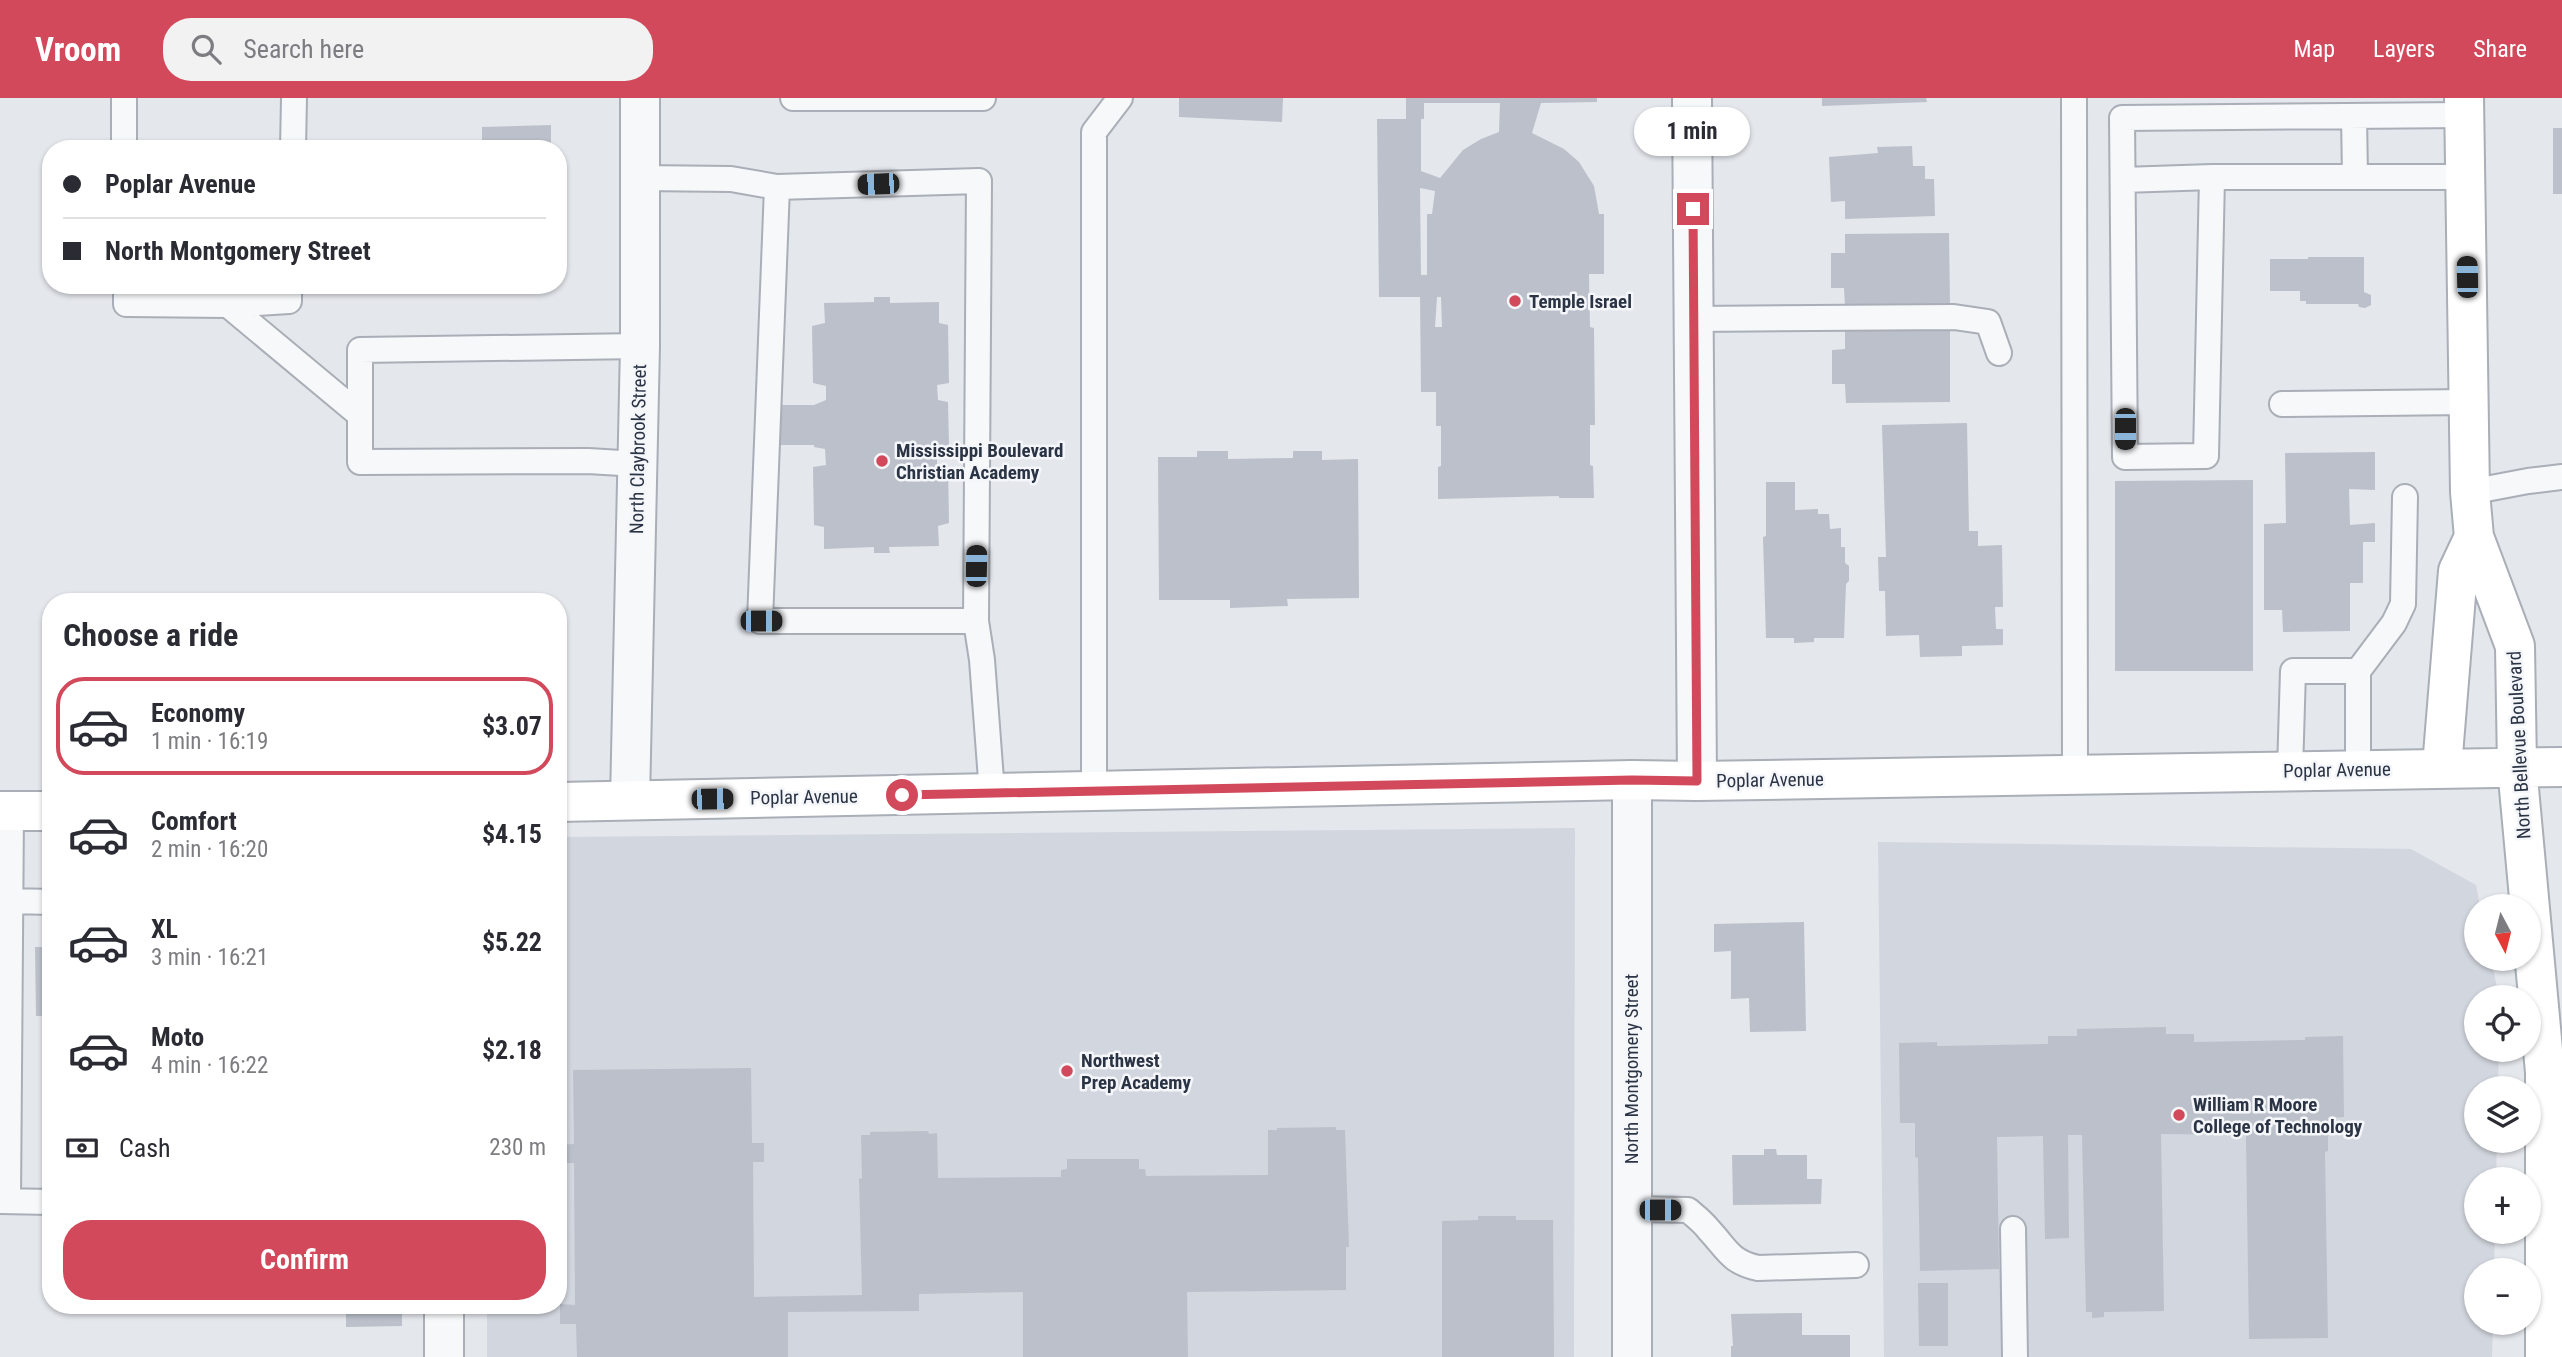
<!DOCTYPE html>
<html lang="en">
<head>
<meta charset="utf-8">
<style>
  :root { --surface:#fff; --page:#f2f2f3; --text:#2b2b33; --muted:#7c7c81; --line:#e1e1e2; --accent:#d1495b }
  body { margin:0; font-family:"Roboto Condensed",sans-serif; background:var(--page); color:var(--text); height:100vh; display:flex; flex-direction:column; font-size:26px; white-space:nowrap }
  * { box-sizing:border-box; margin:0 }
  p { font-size:23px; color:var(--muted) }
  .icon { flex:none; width:38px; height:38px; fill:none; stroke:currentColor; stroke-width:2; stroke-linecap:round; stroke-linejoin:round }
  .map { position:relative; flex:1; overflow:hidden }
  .panel { position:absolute; left:42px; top:495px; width:525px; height:721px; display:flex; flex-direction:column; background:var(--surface); border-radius:28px; box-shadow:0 2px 5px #0004 }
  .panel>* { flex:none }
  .guide { position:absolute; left:42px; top:42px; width:525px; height:154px; border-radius:28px; box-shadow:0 2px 5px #0004; display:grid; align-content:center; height:154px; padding:0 21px; background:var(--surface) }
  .needle { width:46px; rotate:173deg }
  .buttons { position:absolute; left:2464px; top:796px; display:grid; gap:14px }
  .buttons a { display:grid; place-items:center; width:77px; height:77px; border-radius:50%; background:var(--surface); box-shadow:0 2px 5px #0004; font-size:35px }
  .end { position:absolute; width:32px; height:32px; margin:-16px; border:9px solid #d1495b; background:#fff; box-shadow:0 0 0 4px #fff }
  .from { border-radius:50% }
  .bubble { position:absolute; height:49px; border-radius:24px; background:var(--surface); box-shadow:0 2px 5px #0004; font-size:23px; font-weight:700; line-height:49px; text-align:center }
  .car { position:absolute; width:21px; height:42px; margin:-21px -10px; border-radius:9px; box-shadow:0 0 5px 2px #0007; background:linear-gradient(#222 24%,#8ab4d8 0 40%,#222 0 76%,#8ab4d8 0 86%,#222 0) }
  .guide b { display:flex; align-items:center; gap:24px; height:66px; font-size:26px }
  .guide b+b { border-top:2px solid var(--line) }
  .guide i { width:18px; height:18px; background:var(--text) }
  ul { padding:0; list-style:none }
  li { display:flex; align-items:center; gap:21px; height:98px; margin:0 14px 10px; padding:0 7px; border:4px solid transparent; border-radius:28px }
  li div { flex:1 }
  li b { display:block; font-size:26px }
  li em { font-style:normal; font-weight:700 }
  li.on { border-color:var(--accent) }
  li>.icon { width:63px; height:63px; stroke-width:1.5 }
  h2 { padding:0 21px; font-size:32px; line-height:84px }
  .pay { display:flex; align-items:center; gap:18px; height:77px; padding:0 21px; font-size:26px }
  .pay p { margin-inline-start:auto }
  .action { display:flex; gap:14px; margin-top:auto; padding:14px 21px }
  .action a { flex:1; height:80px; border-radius:28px; background:var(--accent); color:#fff; font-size:28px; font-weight:700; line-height:80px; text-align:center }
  header { display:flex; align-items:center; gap:42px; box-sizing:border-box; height:98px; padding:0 35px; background:var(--accent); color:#fff }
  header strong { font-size:33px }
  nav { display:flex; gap:38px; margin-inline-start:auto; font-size:24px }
  .search { width:490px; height:63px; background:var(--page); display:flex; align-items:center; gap:18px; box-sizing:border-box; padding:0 24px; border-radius:28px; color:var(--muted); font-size:26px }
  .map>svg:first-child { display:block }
</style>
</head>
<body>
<header>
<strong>Vroom</strong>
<div class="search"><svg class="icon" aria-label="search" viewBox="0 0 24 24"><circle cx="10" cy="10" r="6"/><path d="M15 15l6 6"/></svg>Search here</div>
<nav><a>Map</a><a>Layers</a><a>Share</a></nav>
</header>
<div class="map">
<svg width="2562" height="1259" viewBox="0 0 2562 1259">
  <rect width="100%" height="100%" fill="#e4e7ec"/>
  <path fill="#d2d6de" d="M1575,730L1574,1259H487V1208H558V739Z
    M1878,744L2411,751L2476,787L2480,808H2476V861H2491L2499,899L2476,900V952H2499L2498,990H2476V1043H2497L2496,1081L2476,1082V1134H2495L2494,1172H2476V1225H2493L2492,1259H1884Z"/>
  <path fill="#bbc0ca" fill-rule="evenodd" d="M1179,0H1283L1282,24L1179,19Z
    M1406,0H1597V4L1541,5L1532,35L1564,51L1579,64L1594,88L1599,116H1604V176H1589L1590,229L1594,230L1595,327H1590V367L1593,368L1594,400H1559V398L1438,401V369L1441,368V328H1436V294H1421L1420,199H1379L1377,21H1406ZM1424,5H1500L1499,34L1481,41L1463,52L1440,80L1421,73V21H1424ZM1420,90L1435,93L1432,116H1427V177H1421ZM1437,199H1441L1442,229H1435Z
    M1822,0H1926L1927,4L1822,8Z
    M551,27V51H482V29Z
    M2553,30H2562V96H2553Z
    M1912,48L1913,68H1925V81H1934L1935,118L1845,121V103L1831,104L1829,59L1878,55L1877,49Z
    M1949,135L1950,206L1845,208L1844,190H1831V155H1845V136Z
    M2308,159H2364V194L2371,197V207L2365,210L2359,209L2358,206H2306V203H2300V193H2270V161H2308Z
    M502,187H521V194H502Z
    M874,199H890V205L939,204V225L948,227L949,285L937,287L938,302L948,304L949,348L937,350V367L948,369L949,425L938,428L939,448L889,449L890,455H874V449L824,451V429L814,427L813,369L826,367L825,351L814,349V347H778L777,307H814L826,302V288L813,285L812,228L825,225L824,205L874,204Z
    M1950,232V304L1846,305L1845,286H1832V252L1845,251V233Z
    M1967,325L1969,433H1978V448L2002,447L2003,509H1995L1996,531H2003V547L1962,548V558L1920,559L1919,537L1886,538L1885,493H1879L1878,459H1886L1882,327Z
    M1197,353H1228V361L1293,360V353H1322V362L1358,361L1359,500L1287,501L1288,508L1230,510V502H1159L1158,359H1197Z
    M2375,354V392L2349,391L2350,427L2375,425V444H2363V485H2350V533L2283,534L2282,512H2264V426L2286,425L2285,355Z
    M2253,382V573H2115V383Z
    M1766,384H1795V412L1818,411V416H1829L1830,431L1841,430V449H1845V465L1849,468V483L1846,486L1844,540H1814V544L1794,545V540H1766L1763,439L1766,438Z
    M1804,824L1806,933L1750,934L1749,900L1731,901V853L1714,854V826Z
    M35,849H51V998H44V918H36Z
    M2166,929V936H2194V944L2305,942V939L2343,938L2344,1019L2328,1020V1053L2325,1054L2328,1240L2249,1241L2246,1037L2161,1036L2164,1213L2104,1214V1219L2092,1220V1214H2086L2082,1037H2068L2069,1140L2045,1141L2043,1038L1997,1039L1999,1171L1920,1173L1918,1060L1915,1059V1025H1900L1899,945L1937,944V948L2048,946V938H2077V931Z
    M751,970L752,1045H764V1064H753L754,1199L862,1197L859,1080L862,1081L861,1037H870V1034L928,1033L929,1036L937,1035L938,1080L1061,1079V1072L1067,1071V1061H1139V1071H1145L1146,1078L1268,1077V1032H1277V1030L1336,1029V1032H1345L1349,1149H1346V1192L1187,1194L1188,1259H1023V1194L919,1196V1213L788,1214V1259H577L576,1226H560V1206L575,1207L574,1065H559L558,1049V1047L574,1046L573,972Z
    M1764,1051H1776L1777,1057H1807V1081H1822L1821,1106L1733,1107L1732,1057H1764Z
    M1478,1118H1516V1122H1553L1554,1259H1442V1123L1478,1122Z
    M1918,1185H1948V1248H1919Z
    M346,1208H402V1228L346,1229Z
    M1802,1215V1237H1850V1259H1731V1248H1733L1731,1216Z"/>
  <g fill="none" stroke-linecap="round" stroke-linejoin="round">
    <defs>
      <path id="lane" d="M124,0V51
        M793,0H983
        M2074,0L2075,677
        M2354,18L2355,79
        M293,51L294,0
        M2212,79L2206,358L2125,359L2122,20L2464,17
        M640,80L731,81L777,89L979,83L976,523H760L777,89
        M2123,82L2212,79H2465
        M126,187V206L228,207L360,317
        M228,207L289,203V187
        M1694,221L1954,219L1988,224L1999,255
        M2282,306L2468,304
        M638,366L588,363L360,364V252L640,248
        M2470,394L2528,383L2562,379
        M976,523L982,562L992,695
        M2358,573L2394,525L2403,506L2405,399
        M2290,673L2293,573H2358V672
        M1094,693V34L1120,0
        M10,803L51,804
        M0,1103L51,1104
        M8,1103L11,713
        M1632,1111L1688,1112C1695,1118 1703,1124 1709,1132C1727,1151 1730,1164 1758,1170L1856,1167
        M2013,1131L2015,1259"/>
      <path id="street" d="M1692,0L1697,683
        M1632,682V1259
        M630,702L640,248V0
        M444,1208V1259"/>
      <path id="secondary" d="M2464,0L2470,394L2474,439L2515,548L2517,669L2545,974V1259
        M2442,669L2458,473L2474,439
        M558,704L1632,682L1697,683L2562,669
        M0,713H51"/>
    </defs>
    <use href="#lane" stroke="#a9aeb7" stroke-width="28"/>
    <use href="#street" stroke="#a9aeb7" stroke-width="42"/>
    <use href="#secondary" stroke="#a9aeb7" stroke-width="42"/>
    <use href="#lane" stroke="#f7f8fa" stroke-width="24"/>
    <use href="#street" stroke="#f7f8fa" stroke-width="38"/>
    <use href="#secondary" stroke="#fff" stroke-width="38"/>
  </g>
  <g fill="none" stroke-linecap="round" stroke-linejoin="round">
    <path stroke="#d1495b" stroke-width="9" d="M902,697L1632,682L1697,683L1693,111"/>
  </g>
  <g fill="#d1495b" stroke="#f4f6f9" stroke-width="2.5">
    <circle cx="1515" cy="203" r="7"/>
    <circle cx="882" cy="363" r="7"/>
    <circle cx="1067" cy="973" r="7"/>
    <circle cx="2179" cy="1017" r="7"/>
  </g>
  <g text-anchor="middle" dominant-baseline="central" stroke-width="5" stroke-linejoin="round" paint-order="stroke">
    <g font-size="19" font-weight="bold" fill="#2b3445" stroke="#f4f6f9" text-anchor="start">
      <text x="1529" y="203">Temple Israel</text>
      <text x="896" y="352">Mississippi Boulevard<tspan x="896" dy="22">Christian Academy</tspan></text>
      <text x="1081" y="962">Northwest<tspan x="1081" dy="22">Prep Academy</tspan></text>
      <text x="2193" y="1006">William R Moore<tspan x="2193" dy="22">College of Technology</tspan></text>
    </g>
    <g font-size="19" fill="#2b3445" stroke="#f4f6f9">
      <text transform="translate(638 351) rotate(-89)">North Claybrook Street</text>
      <text transform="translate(2519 647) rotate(-93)">North Bellevue Boulevard</text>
      <text transform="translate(2337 672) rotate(-1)">Poplar Avenue</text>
      <text transform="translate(1770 682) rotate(-1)">Poplar Avenue</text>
      <text transform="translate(804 699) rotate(-1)">Poplar Avenue</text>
      <text transform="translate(1631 971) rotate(-90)">North Montgomery Street</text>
    </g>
  </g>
</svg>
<div class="buttons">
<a><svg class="needle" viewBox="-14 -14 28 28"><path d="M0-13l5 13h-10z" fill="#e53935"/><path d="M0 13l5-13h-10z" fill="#7c7c81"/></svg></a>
<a><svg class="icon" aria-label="locate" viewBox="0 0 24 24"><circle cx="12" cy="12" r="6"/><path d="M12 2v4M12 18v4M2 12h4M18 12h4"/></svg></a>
<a><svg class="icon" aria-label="layers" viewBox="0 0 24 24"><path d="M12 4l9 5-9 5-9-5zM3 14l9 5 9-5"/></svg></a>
<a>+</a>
<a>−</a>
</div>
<i class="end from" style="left:902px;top:697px"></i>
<i class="end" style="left:1693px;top:111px"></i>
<div class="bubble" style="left:1634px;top:9px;width:116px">1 min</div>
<i class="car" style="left:878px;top:86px;rotate:268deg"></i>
<i class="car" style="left:2467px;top:179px;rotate:359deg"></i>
<i class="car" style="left:2125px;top:331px;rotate:180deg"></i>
<i class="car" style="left:976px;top:468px;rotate:1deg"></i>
<i class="car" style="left:761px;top:523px;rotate:90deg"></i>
<i class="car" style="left:712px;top:701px;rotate:89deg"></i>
<i class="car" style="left:1660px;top:1112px;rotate:90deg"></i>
<div class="guide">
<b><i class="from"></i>Poplar Avenue</b>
<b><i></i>North Montgomery Street</b>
</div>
<section class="panel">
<h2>Choose a ride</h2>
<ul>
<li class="on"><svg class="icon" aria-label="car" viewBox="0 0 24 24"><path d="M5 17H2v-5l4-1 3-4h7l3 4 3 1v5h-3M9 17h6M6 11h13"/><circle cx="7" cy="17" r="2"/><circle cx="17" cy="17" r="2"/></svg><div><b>Economy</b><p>1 min · 16:19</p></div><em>$3.07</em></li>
<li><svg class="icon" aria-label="car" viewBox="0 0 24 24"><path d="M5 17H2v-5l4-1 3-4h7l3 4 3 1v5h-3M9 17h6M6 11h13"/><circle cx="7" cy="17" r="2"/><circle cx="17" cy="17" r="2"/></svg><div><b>Comfort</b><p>2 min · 16:20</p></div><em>$4.15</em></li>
<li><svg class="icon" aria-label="car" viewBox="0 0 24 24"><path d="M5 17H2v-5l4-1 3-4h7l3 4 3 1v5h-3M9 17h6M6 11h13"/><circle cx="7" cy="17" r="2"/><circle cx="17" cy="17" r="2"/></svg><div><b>XL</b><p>3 min · 16:21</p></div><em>$5.22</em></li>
<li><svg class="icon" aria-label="car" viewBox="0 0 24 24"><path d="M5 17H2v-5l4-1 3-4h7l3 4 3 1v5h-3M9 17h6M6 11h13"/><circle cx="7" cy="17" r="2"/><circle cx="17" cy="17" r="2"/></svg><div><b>Moto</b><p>4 min · 16:22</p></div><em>$2.18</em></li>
</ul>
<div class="pay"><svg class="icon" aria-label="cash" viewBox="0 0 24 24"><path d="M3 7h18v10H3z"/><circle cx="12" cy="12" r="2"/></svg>Cash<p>230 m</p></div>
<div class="action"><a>Confirm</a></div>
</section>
</div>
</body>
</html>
